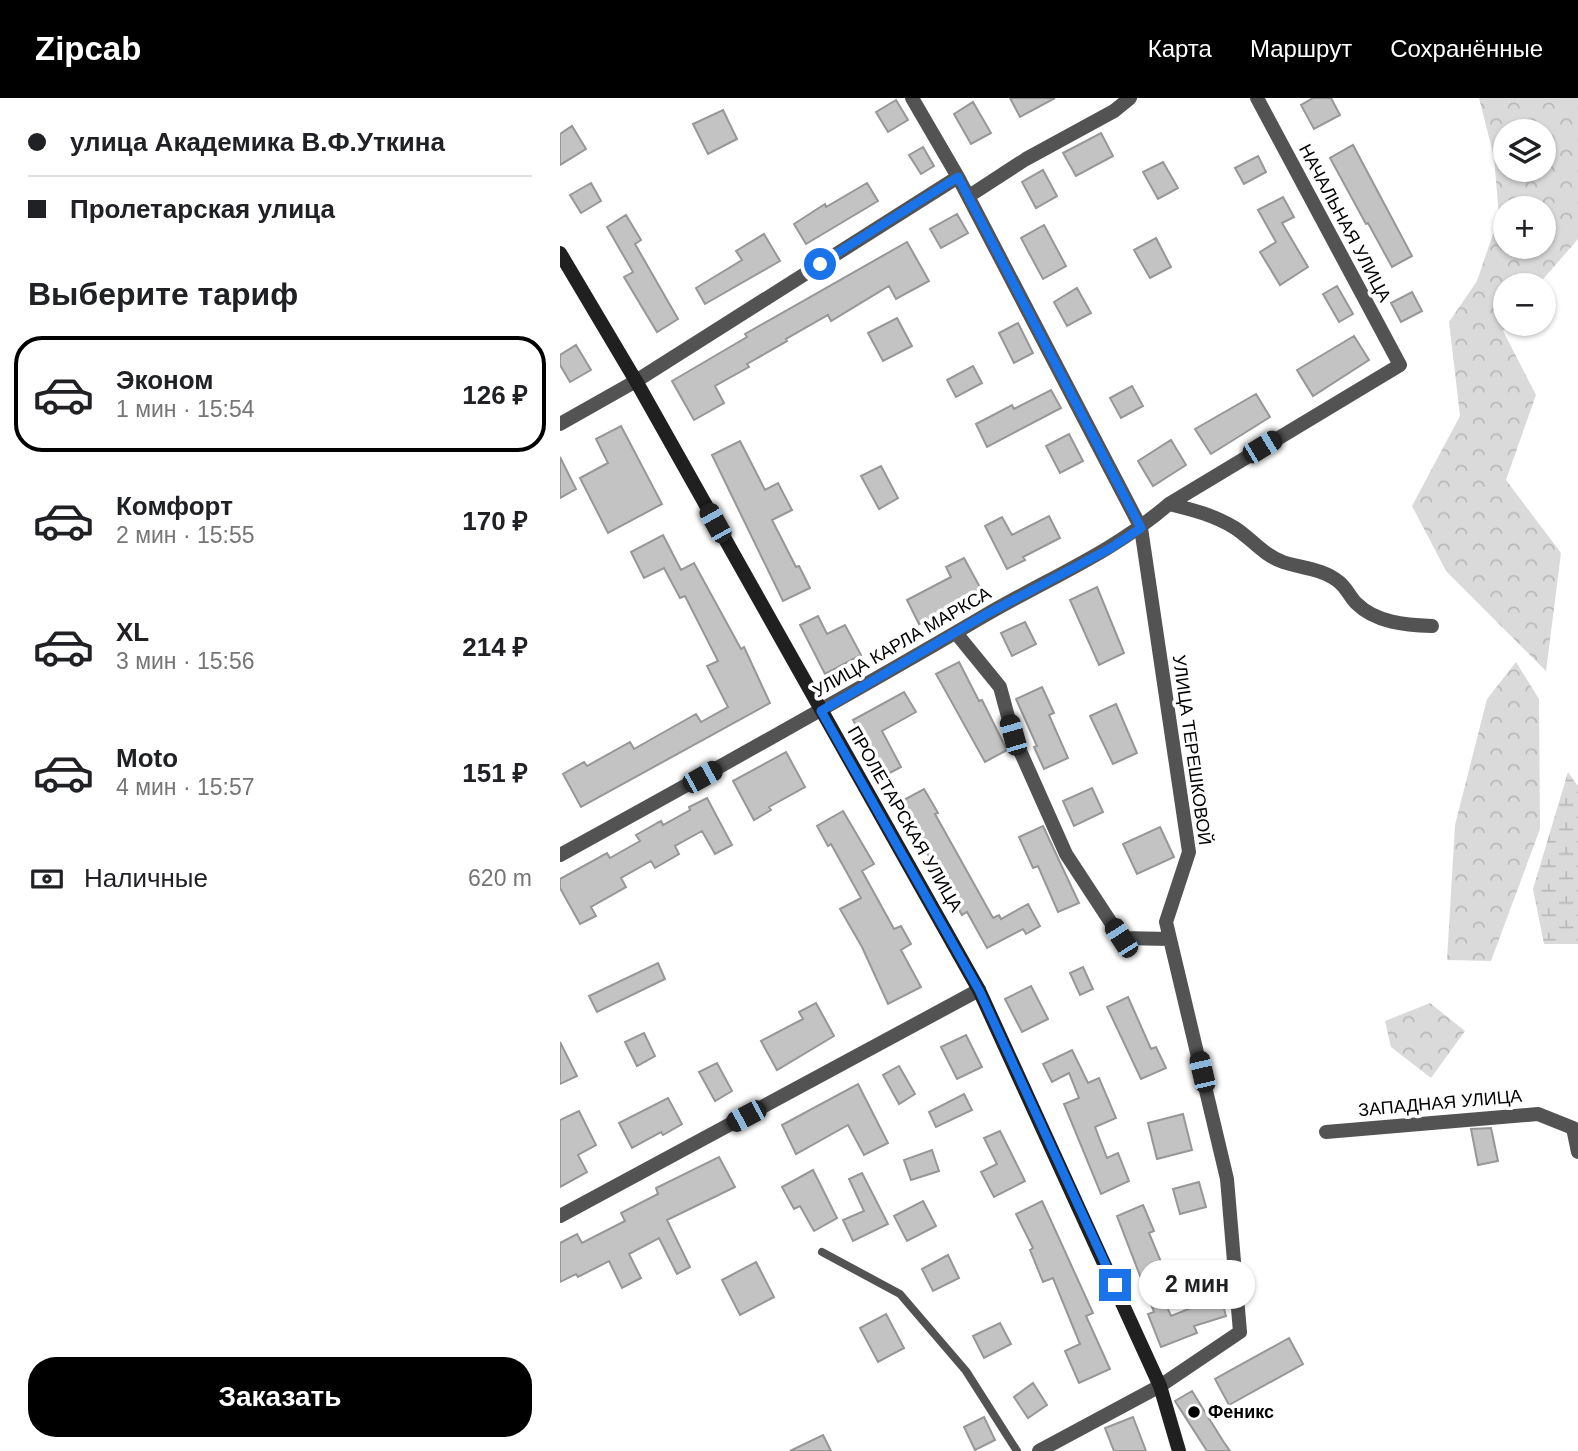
<!DOCTYPE html>
<html lang="ru">
<head>
<meta charset="utf-8">
<style>
  :root { --surface:#fff; --page:#f6f6f6; --text:#202124; --muted:#757577; --line:#e0e0e0; --accent:#000 }
  body { margin:0; font-family:Arial,sans-serif; background:var(--page); color:var(--text); height:100vh; display:flex; flex-direction:column; font-size:26px; white-space:nowrap }
  * { box-sizing:border-box; margin:0 }
  p { font-size:23px; color:var(--muted) }
  .icon { flex:none; width:38px; height:38px; fill:none; stroke:currentColor; stroke-width:2; stroke-linecap:round; stroke-linejoin:round }
  .map { position:relative; flex:1; overflow:hidden }
  .panel { display:flex; flex-direction:column; background:var(--surface); width:560px }
  .panel>* { flex:none }
  .hud { display:grid; align-content:center; height:154px; padding:0 28px; background:var(--surface) }
  .tools { position:absolute; left:933px; top:21px; display:grid; gap:14px }
  .tools a { display:grid; place-items:center; width:63px; height:63px; border-radius:50%; background:var(--surface); box-shadow:0 2px 5px #0004; font-size:35px }
  .end { position:absolute; width:32px; height:32px; margin:-16px; border:9px solid #1a73e8; background:#fff; box-shadow:0 0 0 4px #fff }
  .from { border-radius:50% }
  .bubble { position:absolute; height:49px; border-radius:24px; background:var(--surface); box-shadow:0 2px 5px #0004; font-size:23px; font-weight:700; line-height:49px; text-align:center }
  .car { position:absolute; width:21px; height:42px; margin:-21px -10px; border-radius:9px; box-shadow:0 0 5px 2px #0007; background:linear-gradient(#222 24%,#8ab4d8 0 40%,#222 0 76%,#8ab4d8 0 86%,#222 0) }
  .hud b { display:flex; align-items:center; gap:24px; height:66px; font-size:26px }
  .hud b+b { border-top:2px solid var(--line) }
  .hud i { width:18px; height:18px; background:var(--text) }
  ul { padding:0; list-style:none }
  li { display:flex; align-items:center; gap:21px; height:116px; margin:0 14px 10px; padding:0 14px; border:4px solid transparent; border-radius:28px }
  li div { flex:1 }
  li b { display:block; font-size:26px }
  li em { font-style:normal; font-weight:700 }
  li.selected { border-color:var(--accent) }
  li>.icon { width:63px; height:63px; stroke-width:1.5 }
  h2 { padding:0 28px; font-size:32px; line-height:84px }
  .pay { display:flex; align-items:center; gap:18px; height:77px; padding:0 28px; font-size:26px }
  .pay p { margin-inline-start:auto }
  .cta { display:flex; gap:14px; margin-top:auto; padding:14px 28px }
  .cta a { flex:1; height:80px; border-radius:28px; background:var(--accent); color:#fff; font-size:28px; font-weight:700; line-height:80px; text-align:center }
  header { display:flex; align-items:center; gap:42px; box-sizing:border-box; height:98px; padding:0 35px; background:var(--accent); color:#fff }
  header strong { font-size:33px }
  nav { display:flex; gap:38px; margin-inline-start:auto; font-size:24px }
  main { display:flex; flex:1; min-height:0 }
  .map>svg:first-child { display:block }
</style>
</head>
<body>
<header>
<strong>Zipcab</strong>
<nav><a>Карта</a><a>Маршрут</a><a>Сохранённые</a></nav>
</header>
<main>
<section class="panel">
<div class="hud">
<b><i class="from"></i>улица Академика В.Ф.Уткина</b>
<b><i></i>Пролетарская улица</b>
</div>
<h2>Выберите тариф</h2>
<ul>
<li class="selected"><svg class="icon" aria-label="car" viewBox="0 0 24 24"><path d="M5 17H2v-5l4-1 3-4h7l3 4 3 1v5h-3M9 17h6M6 11h13"/><circle cx="7" cy="17" r="2"/><circle cx="17" cy="17" r="2"/></svg><div><b>Эконом</b><p>1 мин · 15:54</p></div><em>126 ₽</em></li>
<li><svg class="icon" aria-label="car" viewBox="0 0 24 24"><path d="M5 17H2v-5l4-1 3-4h7l3 4 3 1v5h-3M9 17h6M6 11h13"/><circle cx="7" cy="17" r="2"/><circle cx="17" cy="17" r="2"/></svg><div><b>Комфорт</b><p>2 мин · 15:55</p></div><em>170 ₽</em></li>
<li><svg class="icon" aria-label="car" viewBox="0 0 24 24"><path d="M5 17H2v-5l4-1 3-4h7l3 4 3 1v5h-3M9 17h6M6 11h13"/><circle cx="7" cy="17" r="2"/><circle cx="17" cy="17" r="2"/></svg><div><b>XL</b><p>3 мин · 15:56</p></div><em>214 ₽</em></li>
<li><svg class="icon" aria-label="car" viewBox="0 0 24 24"><path d="M5 17H2v-5l4-1 3-4h7l3 4 3 1v5h-3M9 17h6M6 11h13"/><circle cx="7" cy="17" r="2"/><circle cx="17" cy="17" r="2"/></svg><div><b>Moto</b><p>4 мин · 15:57</p></div><em>151 ₽</em></li>
</ul>
<div class="pay"><svg class="icon" aria-label="cash" viewBox="0 0 24 24"><path d="M3 7h18v10H3z"/><circle cx="12" cy="12" r="2"/></svg>Наличные<p>620 m</p></div>
<div class="cta"><a>Заказать</a></div>
</section>
<div class="map">
<svg width="1018" height="1353" viewBox="0 0 1018 1353">
  <defs>
    <pattern id="forest-crowns" width="20" height="18" patternUnits="userSpaceOnUse" patternTransform="scale(1.75)"><rect width="20" height="18" fill="#dadada"/><path d="M2 6a3 3 0 1 1 6 0M12 15a3 3 0 1 1 6 0" fill="none" stroke="#b9b9b9"/></pattern>
    <pattern id="wetland-marsh" width="20" height="14" patternUnits="userSpaceOnUse" patternTransform="scale(1.75)"><rect width="20" height="14" fill="#dadada"/><path d="M1 5h8M5 5V1M11 12h8M15 12V8" fill="none" stroke="#b9b9b9"/></pattern>
  </defs>
  <rect width="100%" height="100%" fill="#fff"/>
  <path fill="url(#forest-crowns)" fill-rule="evenodd" d="M919,0H1018V141L978,187H945V226H948L943,233L976,297L946,382L1001,455L986,573L886,473L852,408L900,318L889,224L917,183L939,118L934,59ZM945,33H984V72H945ZM945,110H984V149H945Z
    M956,564L979,601L980,731L931,863L887,862L895,727L927,601Z
    M870,905L905,933L871,980L831,949L825,923Z"/>
  <path fill="url(#wetland-marsh)" d="M1008,674L1018,688V846H984L973,791Z"/>
  <path fill="#c3c3c3" stroke="#979797" stroke-width="2" d="M450,0H495L460,19Z
    M753,0H771L780,17L754,31L741,7Z
    M336,2L348,22L328,34L316,14Z
    M413,4L431,35L411,46L394,16Z
    M163,12L177,41L148,56L133,26Z
    M12,28L26,51L0,67V36Z
    M541,35L553,58L516,78L503,55Z
    M793,47L852,158L832,169L808,125L806,126L770,60Z
    M363,49L374,68L361,76L349,57Z
    M698,58L706,74L684,86L675,70Z
    M603,64L618,90L598,101L583,74Z
    M483,72L497,98L476,110L462,84Z
    M31,85L41,103L21,115L10,97Z
    M307,85L318,103L246,146L234,126L265,106L266,109Z
    M723,99L734,119L722,125L748,169L720,187L700,154L716,144L698,112Z
    M397,116L408,135L381,150L370,131Z
    M66,117L81,142L75,146L118,221L97,234L64,179L73,174L47,129Z
    M484,127L506,168L483,181L461,140Z
    M204,136L220,163L145,206L136,190L182,162L176,153Z
    M596,140L611,169L590,180L574,152Z
    M347,144L369,183L336,201L329,188L271,223L268,217L226,241L227,243L187,266L189,269L155,288L164,305L134,322L112,283L187,239L185,236Z
    M777,188L793,216L779,224L763,196Z
    M517,190L531,215L507,228L494,204Z
    M852,194L862,213L841,224L831,205Z
    M337,220L352,248L323,263L308,235Z
    M458,225L473,255L454,265L439,235Z
    M794,238L809,262L753,298L737,272Z
    M16,247L31,272L10,284L0,267V257Z
    M413,268L422,285L396,299L387,282Z
    M572,288L583,308L561,320L550,300Z
    M491,292L501,310L427,349L416,326L452,307L454,311Z
    M696,296L710,319L651,356L635,331Z
    M61,328L102,406L48,435L20,380L48,365L36,341Z
    M509,336L523,363L500,375L486,348Z
    M611,342L626,367L593,388L578,363Z
    M180,343L205,392L218,385L232,412L212,422L236,469L239,468L250,490L223,503L152,357Z
    M0,359L16,391L0,400Z
    M321,368L338,400L319,411L301,378Z
    M489,418L500,440L463,459L465,462L447,471L425,428L442,419L452,437Z
    M103,437L121,472L134,465L181,551L184,549L210,605L21,709L3,676L24,664L27,668L70,644L74,651L136,616L141,624L168,609L147,568L158,563L125,498L120,500L104,470L84,480L71,454Z
    M404,460L421,491L359,526L347,502L391,479L386,469Z
    M537,489L564,555L539,567L510,502Z
    M258,518L267,536L285,527L301,557L265,576L240,527Z
    M465,524L476,546L452,558L441,535Z
    M399,564L419,603L422,602L447,652L425,664L376,576Z
    M482,589L494,615L489,617L508,660L484,671L474,649L477,648L456,601Z
    M344,594L356,614L322,633L341,669L324,678L293,622Z
    M556,606L577,655L553,666L530,618Z
    M226,654L245,689L209,709L211,712L194,722L173,683Z
    M532,690L543,714L514,728L503,703Z
    M364,691L378,715L375,716L433,820L439,817L441,821L468,806L480,828L466,836L463,831L427,850L407,814L402,817L365,751L368,749L342,703Z
    M147,700L172,747L155,756L142,733L115,748L119,756L95,770L91,763L61,780L66,789L31,809L36,818L20,826L0,790V781L47,755L50,760L80,743L76,737L101,723L103,727L130,712L129,709Z
    M283,713L314,766L302,773L334,831L341,828L351,846L341,852L361,889L328,906L302,849L280,811L301,800L271,746L268,748L257,728Z
    M483,728L519,805L498,814L478,768L473,770L459,739Z
    M600,729L614,759L577,776L563,746Z
    M98,865L105,881L37,914L29,898Z
    M523,869L533,891L520,897L510,875Z
    M471,888L488,921L462,934L445,901Z
    M568,899L591,951L596,949L606,970L581,981L547,909Z
    M256,905L274,938L217,972L201,943L243,921L239,914Z
    M84,935L95,958L77,968L65,944Z
    M406,937L422,969L397,981L381,949Z
    M0,944L17,978L0,986Z
    M512,952L528,985L539,980L556,1020L535,1029L547,1060L558,1055L569,1083L541,1096L504,1006L519,1000L509,975L492,984L483,966Z
    M157,965L172,993L155,1003L139,974Z
    M339,968L355,996L339,1006L323,977Z
    M298,986L328,1045L304,1057L288,1027L236,1056L222,1027Z
    M404,996L412,1012L376,1029L369,1014Z
    M108,1000L122,1026L103,1037L101,1034L72,1050L59,1025Z
    M19,1013L36,1047L18,1057L27,1074L0,1089V1022Z
    M623,1016L632,1052L597,1061L588,1025Z
    M931,1030L938,1063L918,1067L911,1031Z
    M440,1033L465,1083L434,1099L421,1074L437,1066L424,1040Z
    M372,1052L379,1073L351,1082L344,1062Z
    M159,1059L175,1089L107,1122L130,1169L117,1176L99,1140L69,1156L81,1180L62,1190L49,1163L18,1179L16,1176L0,1184V1145L17,1136L22,1145L65,1123L61,1115L98,1096L96,1090Z
    M253,1072L277,1120L254,1133L240,1108L234,1111L222,1089Z
    M302,1075L328,1126L293,1143L283,1122L304,1113L289,1081Z
    M639,1084L646,1109L620,1116L613,1091Z
    M363,1103L376,1128L347,1143L334,1118Z
    M482,1103L533,1215L526,1218L550,1271L519,1285L505,1253L520,1246L493,1180L483,1184L470,1152L473,1150L456,1116Z
    M583,1107L594,1133L589,1135L611,1188L600,1193L611,1218L644,1205L640,1191L657,1186L666,1218L634,1228L637,1235L601,1249L588,1216L594,1214L557,1118Z
    M388,1157L399,1180L373,1193L362,1171Z
    M196,1164L214,1199L180,1217L162,1182Z
    M326,1216L344,1250L318,1264L300,1230Z
    M440,1225L451,1246L424,1260L413,1238Z
    M729,1240L743,1266L669,1307L655,1281Z
    M473,1285L487,1307L468,1320L454,1299Z
    M632,1293L663,1343L670,1353H647L615,1303Z
    M424,1319L435,1342L415,1352L404,1329Z
    M573,1319L586,1353H554L545,1330Z
    M263,1337L271,1353H230Z"/>
  <g fill="none" stroke-linecap="round" stroke-linejoin="round">
    <path stroke="#535353" stroke-width="8" d="M262,1154L340,1196L406,1273L457,1353"/>
    <path stroke="#535353" stroke-width="14" d="M352,0L398,79L581,430L629,754L606,824L667,1081L680,1234L600,1288L479,1353
      M409,98L466,61L554,13L570,0
      M0,326L76,283L398,79
      M609,406C633,412 654,417 675,430C692,441 703,457 723,464C741,470 764,471 779,484C786,489 790,499 796,505C816,525 846,527 872,528
      M396,535L440,589L453,637L506,756L561,840L610,841
      M0,757C142,679 284,600 424,518C489,480 552,455 609,406L840,267L697,0
      M766,1034L978,1016L1013,1030L1018,1054
      M0,1118L419,892"/>
    <path stroke="#202020" stroke-width="14" d="M0,155L76,283L419,892L600,1288L619,1353"/>
  </g>
  <g fill="none" stroke-linecap="round" stroke-linejoin="round">
    <path stroke="#1a73e8" stroke-width="9" d="M260,166L398,79L581,430L549,451L425,517L261,613L419,892L555,1187"/>
  </g>
  <circle fill="#000" stroke="#fff" stroke-width="2.5" cx="634" cy="1314" r="7"/>
  <g text-anchor="middle" dominant-baseline="central" stroke-width="7" stroke-linejoin="round" paint-order="stroke">
    <g font-size="18" fill="#000" stroke="#fff">
      <text transform="translate(785 125) rotate(62)">НАЧАЛЬНАЯ УЛИЦА</text>
      <text transform="translate(342 544) rotate(-30)">УЛИЦА КАРЛА МАРКСА</text>
      <text transform="translate(632 652) rotate(82)">УЛИЦА ТЕРЕШКОВОЙ</text>
      <text transform="translate(345 721) rotate(60)">ПРОЛЕТАРСКАЯ УЛИЦА</text>
      <text transform="translate(880 1005) rotate(-5)">ЗАПАДНАЯ УЛИЦА</text>
    </g>
    <g font-size="18" font-weight="bold" fill="#000" stroke="#fff" text-anchor="start">
      <text x="648" y="1314">Феникс</text>
    </g>
  </g>
</svg>
<div class="tools">
<a><svg class="icon" aria-label="layers" viewBox="0 0 24 24"><path d="M12 4l9 5-9 5-9-5zM3 14l9 5 9-5"/></svg></a>
<a>+</a>
<a>−</a>
</div>
<i class="end from" style="left:260px;top:166px"></i>
<i class="end" style="left:555px;top:1187px"></i>
<div class="bubble" style="left:579px;top:1162px;width:116px">2 мин</div>
<i class="car" style="left:702px;top:349px;rotate:59deg"></i>
<i class="car" style="left:155px;top:425px;rotate:331deg"></i>
<i class="car" style="left:453px;top:637px;rotate:344deg"></i>
<i class="car" style="left:142px;top:679px;rotate:61deg"></i>
<i class="car" style="left:561px;top:840px;rotate:327deg"></i>
<i class="car" style="left:642px;top:974px;rotate:347deg"></i>
<i class="car" style="left:186px;top:1018px;rotate:242deg"></i>
</div>
</main>
</body>
</html>
